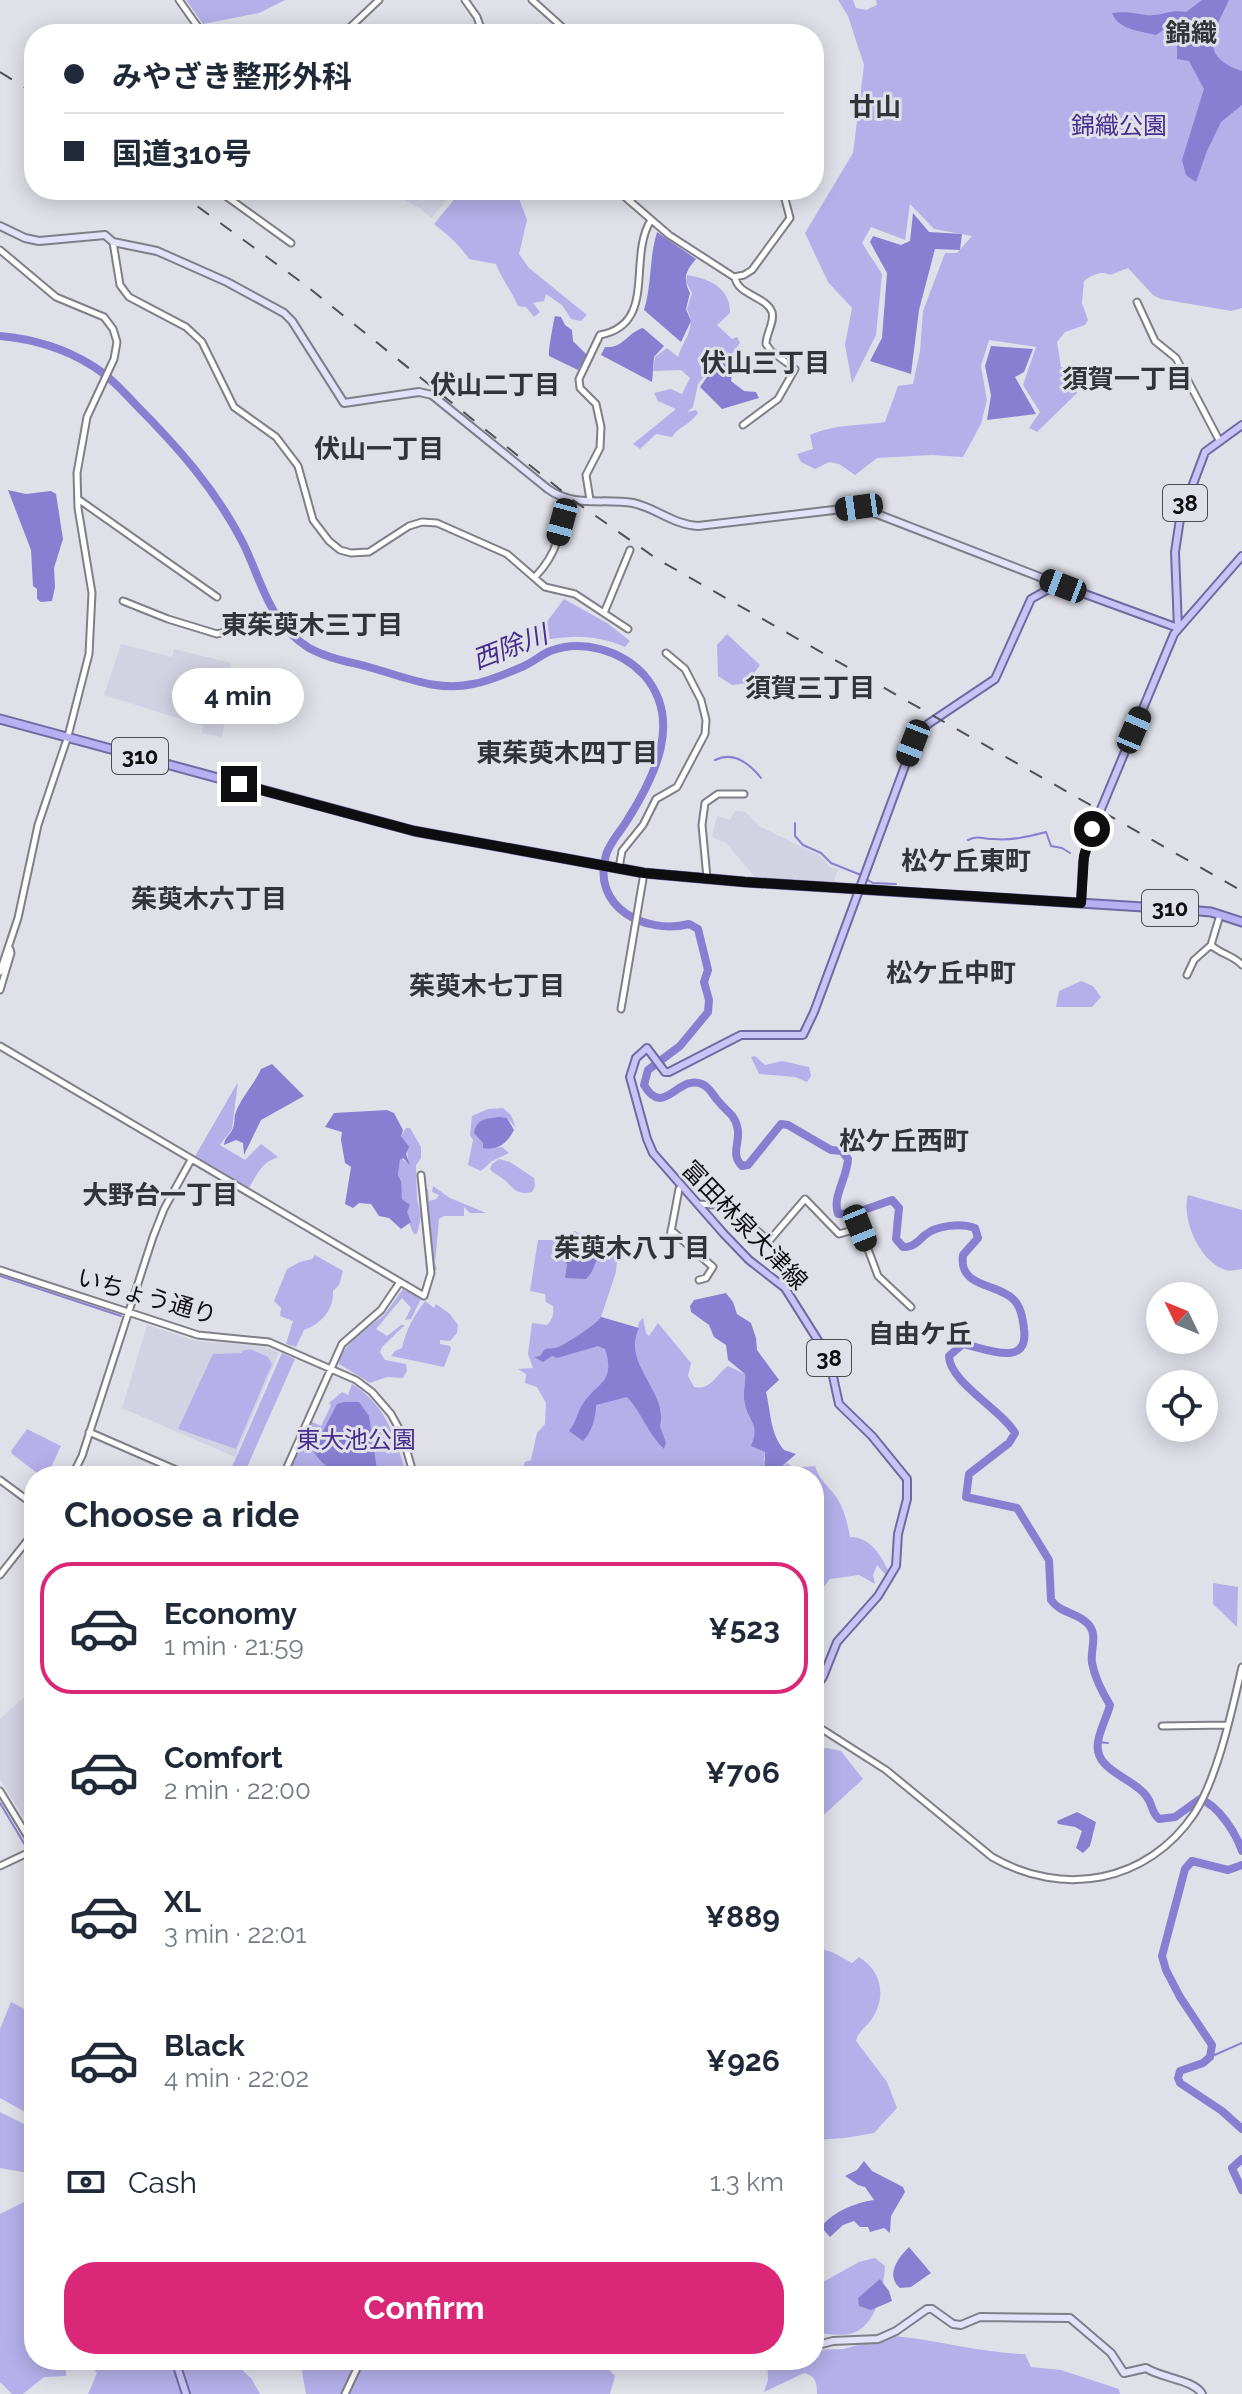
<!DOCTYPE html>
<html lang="en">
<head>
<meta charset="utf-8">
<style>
  :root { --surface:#fff; --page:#f6f6f7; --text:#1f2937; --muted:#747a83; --line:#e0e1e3; --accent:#db2777 }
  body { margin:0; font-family:Raleway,"Noto Sans JP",sans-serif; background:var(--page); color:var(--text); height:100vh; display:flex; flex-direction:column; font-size:30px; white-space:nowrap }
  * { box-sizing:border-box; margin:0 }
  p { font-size:26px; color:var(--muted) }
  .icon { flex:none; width:44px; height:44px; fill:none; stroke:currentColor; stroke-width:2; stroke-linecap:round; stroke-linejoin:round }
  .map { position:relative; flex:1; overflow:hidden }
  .side { position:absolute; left:24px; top:1466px; width:800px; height:904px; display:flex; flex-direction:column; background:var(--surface); border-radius:32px; box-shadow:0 4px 20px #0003 }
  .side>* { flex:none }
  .guide { position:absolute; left:24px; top:24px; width:800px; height:176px; border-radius:32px; box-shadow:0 4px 20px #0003; display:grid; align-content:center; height:176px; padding:0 40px; background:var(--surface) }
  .needle { width:52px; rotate:313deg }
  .controls { position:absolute; left:1146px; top:1282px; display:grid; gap:16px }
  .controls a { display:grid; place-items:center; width:72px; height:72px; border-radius:50%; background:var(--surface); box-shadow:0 4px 20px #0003; font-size:40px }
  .end { position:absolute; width:36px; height:36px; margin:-18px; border:10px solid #0e0d10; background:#fff; box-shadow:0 0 0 4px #fff }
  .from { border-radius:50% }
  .bubble { position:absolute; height:56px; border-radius:28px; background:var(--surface); box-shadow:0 4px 20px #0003; font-size:26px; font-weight:700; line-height:56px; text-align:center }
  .car { position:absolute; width:24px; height:48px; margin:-24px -12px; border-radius:10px; box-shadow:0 0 6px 2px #0007; background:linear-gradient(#222 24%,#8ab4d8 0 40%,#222 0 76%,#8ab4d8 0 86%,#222 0) }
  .guide b { display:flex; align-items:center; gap:28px; height:76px; font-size:30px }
  .guide b+b { border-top:2px solid var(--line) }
  .guide i { width:20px; height:20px; background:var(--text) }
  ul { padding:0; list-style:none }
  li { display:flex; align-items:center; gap:24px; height:132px; margin:0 16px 12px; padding:0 24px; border:4px solid transparent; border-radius:32px }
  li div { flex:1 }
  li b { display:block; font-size:30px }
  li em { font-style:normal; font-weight:700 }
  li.current { border-color:var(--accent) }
  li>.icon { width:72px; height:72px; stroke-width:1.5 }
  h2 { padding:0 40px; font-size:36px; line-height:96px }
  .pay { display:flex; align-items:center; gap:20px; height:88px; padding:0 40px; font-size:30px }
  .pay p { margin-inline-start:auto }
  .button { display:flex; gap:16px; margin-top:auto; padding:16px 40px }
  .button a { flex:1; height:92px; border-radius:32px; background:var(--accent); color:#fff; font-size:32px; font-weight:700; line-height:92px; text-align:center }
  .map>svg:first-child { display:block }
</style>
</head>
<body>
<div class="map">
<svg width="1242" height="2394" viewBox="0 0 1242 2394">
  <rect width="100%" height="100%" fill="#e0e0e9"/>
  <path fill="#d3d2e3" d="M386,190H456L431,218L420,208Z
    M121,644L172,657L174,649L231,663L225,687L230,689L222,737L202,733L203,726L104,695Z
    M735,811L745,812L761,827L820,856L830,867L839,869L834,879L837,883L755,877L726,843L712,837L717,816L730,820Z
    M147,1325L196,1341L261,1346L279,1352L235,1457L122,1408Z
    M34,1688V1835L0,1779V1719Z"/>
  <path fill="#b5b0ea" d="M186,0H285L259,13L203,24Z
    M838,0H853L856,8L866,10L877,5L876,0H1242V308L1231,311L1161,299L1153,295L1128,268L1110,275C1101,270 1092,275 1084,281L1082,303L1088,320L1085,325L1065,332L1057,342L1061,367L1078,372L1077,393L1037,432L1029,428L1040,412L1023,385L1036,347L989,340L981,366L987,400L981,424L963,457L932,455L877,458L855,475L839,464L829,462L815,469L801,462L797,454L813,449L810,435C835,424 858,426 885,422L898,386L913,384L920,351L923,311L945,253H957L972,236L934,229L910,204L905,240L871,227L862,243L882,274L876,335L852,383L845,345L852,308L828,282L805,233L853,153L864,65L848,16Z
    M462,190H516L527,220L519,254L529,268L587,315L581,321L571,319L562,305L546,294L544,301L533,303L540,312L534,317L526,307L518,306C511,290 502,280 496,264L469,259C460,245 447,234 434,224Z
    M687,275C708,278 731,288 730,313L717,325L732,339L737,337L740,343L731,355L723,353L698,384L693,407L687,412L696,410L698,413C690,425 679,426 672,437L656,434L640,449L633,444L676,409L658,401L654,393L671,389L682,394L690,378L681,370L653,371L655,357L667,348L678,357C684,337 697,329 687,309L692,293L686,282Z
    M564,599L607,623L630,641L625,647C593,633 564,635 531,643Z
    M727,634L760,665L747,683L732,685L718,676L717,645Z
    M1081,981L1093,986L1101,997L1092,1007H1056L1059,991Z
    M755,1056L765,1065L782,1061L809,1067L811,1076L807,1082L795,1077L759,1074L751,1057Z
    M238,1082L232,1129L220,1145L245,1160L261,1144L278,1157C262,1162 257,1174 249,1188L194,1158Z
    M503,1108L511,1115L516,1128L507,1118L478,1136L487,1149L502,1147L509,1153L492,1161L481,1171L468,1165L473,1140L470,1135L472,1116L488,1109Z
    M406,1128H410L421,1147V1158L416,1165L417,1199L421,1216L417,1234H414C408,1223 399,1193 401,1181L398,1175L400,1160L402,1158L405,1162L408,1160L407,1149L401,1136Z
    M499,1159L510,1162L534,1178L535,1186L532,1192C514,1196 513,1186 502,1178C498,1175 493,1173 490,1169L492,1164Z
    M433,1186L450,1198L486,1213H470L464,1207V1216H444L439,1219L435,1263L437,1269L434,1271L432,1268L425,1194L426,1189H428L429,1201L436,1199L439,1195L432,1192Z
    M1188,1195L1242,1210V1269C1235,1270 1229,1272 1223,1269C1199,1260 1181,1218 1188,1195Z
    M575,1231L609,1249L617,1258L616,1272L601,1317L638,1328L639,1322L643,1318L646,1333L649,1336L658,1323L691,1363L688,1376L694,1387C711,1391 716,1374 728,1366L745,1374C746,1383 743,1391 744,1400C746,1410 752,1414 755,1423C759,1435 753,1443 765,1452L764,1460L781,1467L787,1463L795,1468L815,1466C819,1479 826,1484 834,1494C844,1507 847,1521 850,1537C870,1537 880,1554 888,1570L886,1575L877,1565L873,1575L875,1584L859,1575L830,1579L814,1599V1476H514L523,1468L525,1462L531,1460L537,1433L545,1424L546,1403L537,1387L525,1383L526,1374L518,1369L533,1368L528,1354L532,1323L547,1325C553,1319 554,1314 553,1306L546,1302L545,1294L530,1291L538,1240H553Z
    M315,1255L343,1271L339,1285L333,1291C334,1310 321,1324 304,1330L296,1347L286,1344L293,1321L280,1316L281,1308L274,1301L287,1269L300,1262L312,1259Z
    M403,1289L421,1299L411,1319L405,1320L411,1308L402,1298L376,1329L387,1336L401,1325H405L382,1347L380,1352L385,1360L406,1364L407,1371L403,1378L387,1377L370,1383L339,1364L338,1357L356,1337L384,1315Z
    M425,1301L434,1308L436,1304L450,1314L458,1325L457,1333L450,1341L440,1340V1344L450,1346L451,1349L444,1367L391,1356L395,1351L402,1348C406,1330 413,1317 425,1301Z
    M250,1349L268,1357L272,1364L236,1449L178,1429L213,1354L242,1353V1351Z
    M282,1353L295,1359L243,1476H228Z
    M352,1384C387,1405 396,1440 407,1476H287L310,1421L321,1426L331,1405L329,1403L342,1392L348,1395Z
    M27,1429L61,1446L47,1476H41L12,1454L11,1451Z
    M1213,1583L1238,1587L1237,1627L1213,1604Z
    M827,1748L841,1751L863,1779L816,1822L814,1751Z
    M814,1947L832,1952L852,1963L859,1957C882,1971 887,1998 871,2020C865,2028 858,2032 856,2041L887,2082L897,2108L874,2133L845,2138L814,2140Z
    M11,2002L34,2014V2117L0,2098V2029Z
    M0,2112L34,2129V2174L0,2168Z
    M34,2197V2360H66V2376L44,2377L23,2394H12L0,2382V2214Z
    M875,2258L885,2266C884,2287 876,2326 853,2333C842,2337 826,2333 814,2333V2287L859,2262Z
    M894,2336C938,2340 981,2353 1025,2354L1031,2367L1061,2370L1119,2389L1120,2394H817C817,2383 816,2376 804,2373L764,2392L768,2380L767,2360H814V2350L843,2349Z
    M86,2360H231L251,2378L260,2394H88L97,2373Z
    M300,2360H600L615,2376L610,2394H306Z"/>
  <path fill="#897fd2" d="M1202,0H1229C1214,32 1197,56 1242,71V105L1221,122L1207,151L1196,182L1186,175L1182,160L1204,89L1189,61L1177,59V32L1166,28L1156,35C1141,31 1118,30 1112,13C1126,11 1133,13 1146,15C1162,17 1167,9 1186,12Z
    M913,213L929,232L962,234L960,250L935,249L919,310L911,374L870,361L882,338L887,273L870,242L873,236L901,245L910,241Z
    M657,232L696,259C686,271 682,278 690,293L686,309L691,321L681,342L644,310C652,284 649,258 657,232Z
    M555,316L561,317L565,325L572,330L573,341L587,355L578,370L549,356C548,351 554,319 555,316Z
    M643,328L664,346L654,357L652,382L601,355L605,347C623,349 628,332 643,328Z
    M991,346L1033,349L1024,372L1015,377L1036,414L987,420L991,395L985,366Z
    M723,354L734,361L731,381L744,391L756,392L759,398L722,409L700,387Z
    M8,490L26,494L51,491L56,494L63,539L54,568L55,587L52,601L41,602L37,599V589L33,586L31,550Z
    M272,1064L304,1096L261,1120L244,1155L243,1143L236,1140L224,1145C225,1136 230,1136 233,1128C235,1124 234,1119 235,1115C240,1098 254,1085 261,1069Z
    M387,1110L394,1113L403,1130L401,1136L409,1147L406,1154L410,1165L403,1158L400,1160L398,1175L401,1181L402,1199L410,1205L407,1212L411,1222L401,1229L389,1218L379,1216L371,1204L359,1203L353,1208L345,1204L351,1167L345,1163L341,1140L342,1132L325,1127L334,1113Z
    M499,1117L507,1118L514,1130C507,1143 499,1151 483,1148V1143L474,1133C477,1118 486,1119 499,1117Z
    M579,1234L604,1249C594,1259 596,1270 586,1279L565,1278L567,1264L559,1255L574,1248V1236Z
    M726,1293L733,1302L737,1314L751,1323L756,1338L757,1350L779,1380L766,1392C771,1413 770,1433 784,1450L796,1454L781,1467L769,1468L765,1466V1452L751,1446C761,1422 747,1422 744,1399C743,1390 746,1382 745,1374L728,1360L726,1345L714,1337L709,1325L691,1312L690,1306L694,1300Z
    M601,1317L639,1328C621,1364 669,1392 660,1426L666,1443L664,1449C648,1434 642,1413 627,1397L596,1405C596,1417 592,1432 583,1441L569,1431C575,1424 576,1417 580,1409C593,1382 617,1386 605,1349L598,1346L557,1358L552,1356L543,1362L534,1357L540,1356L545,1349C549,1348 554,1349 558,1347C565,1345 598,1323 601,1317Z
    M344,1402H359L369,1416L378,1476H336C328,1466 318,1461 313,1450L337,1404Z
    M1077,1812L1096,1822L1090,1846L1083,1853L1076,1848L1082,1831L1075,1827L1058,1824L1057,1821Z
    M864,2161L872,2171L903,2187L905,2192L891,2216L890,2233L884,2228L870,2232L868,2227H860L854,2221L843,2225L830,2237L821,2227C834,2211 854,2203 874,2200L865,2187L858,2185L845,2176L857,2170Z
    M909,2247L931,2273L911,2287L900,2288C885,2275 898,2258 909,2247Z
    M880,2279L889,2291L892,2301L871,2310L859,2306L858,2298Z"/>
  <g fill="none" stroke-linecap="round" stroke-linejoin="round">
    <path stroke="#897fd2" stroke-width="2" d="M715,760C733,751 749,763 761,778
      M795,823V836L803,845L821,853L831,863L861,875
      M968,840C978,835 983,839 994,839C1011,841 1030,836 1046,832L1051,846L1062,848L1070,853
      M866,879L873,883L896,884
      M0,1276L121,1316
      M1098,1742L1108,1743
      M0,1803L25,1845
      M34,1855V1856
      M1210,2057L1242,2043"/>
    <path stroke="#897fd2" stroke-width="8" d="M0,336C33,339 62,347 91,365C108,375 122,390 136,405C177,446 216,490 243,543C262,582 269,623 309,648C329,659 351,662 372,668C405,677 438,692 473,684C490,681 508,673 524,666C533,662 541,655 550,651C582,639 621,650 644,675C683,720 655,776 628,819C621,831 610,842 606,855C591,907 645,935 689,924L698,929L708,970L704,982L709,1000L708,1012L680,1046L648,1070L644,1085C664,1119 677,1074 702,1084C710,1087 713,1096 719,1102C726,1111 734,1114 737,1126C742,1141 729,1153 742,1166L748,1165L781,1124L788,1125L831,1150L842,1151L848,1159C847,1179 832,1196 838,1214L855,1213L892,1200L899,1208L896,1239L903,1247C914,1247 917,1242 925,1235C937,1225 961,1223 975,1228L978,1238L963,1255C958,1288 998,1283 1014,1300C1021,1307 1023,1319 1024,1329C1029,1369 985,1348 963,1344L949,1356C949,1382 1002,1410 1015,1433L1009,1443L969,1474L966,1497L1017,1508L1049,1560L1051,1600C1061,1614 1078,1612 1089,1625C1098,1636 1090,1650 1092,1663C1095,1678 1102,1692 1110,1705C1107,1717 1100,1729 1098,1742C1093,1771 1135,1778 1147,1797C1153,1805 1151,1812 1159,1819L1175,1817L1200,1799C1218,1805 1236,1833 1242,1851
      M1242,1865L1228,1870L1192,1861L1185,1869L1162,1956L1166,1970L1180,1997L1212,2045L1210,2057L1203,2063L1180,2071L1178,2078L1180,2083L1222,2111L1242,2129
      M1242,2159L1232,2168L1242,2190"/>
    <defs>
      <path id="tertiary" d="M179,0L203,34
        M465,0L477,17L483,34
        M532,0L570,34
        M343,34L379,0
        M225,190L223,194L291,243
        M617,190L669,235L734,277L744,275L752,270L790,218L785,199L778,190
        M630,201L639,190
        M113,242L120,285L129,297L186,327L202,342L234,407L276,437L298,466L313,520L329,541L340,550L351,553L369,552L409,526L422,522L437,523L507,554L545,587L575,594L628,629
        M0,250L56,297L104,317L113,329L117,342L114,359L87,417L77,473L78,508L92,593L89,654L68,736L38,825L18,918L0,972
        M735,277C737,295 766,296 772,312C775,321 766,334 766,344L771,351L795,369L778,399L743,425
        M1137,302L1155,341L1176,358L1219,440
        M78,499L217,597
        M590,500L586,475L600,448L601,427L596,404L580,388L579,379L600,335C658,324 627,258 651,220
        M535,577C558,553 561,532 564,499
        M123,601L168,619L217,634L224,632
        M604,613L630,550
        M619,868L622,851L643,825L656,799L677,787L705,734L706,720L701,700L685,669L666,653
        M707,878L702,825L705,803L718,794H744
        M1211,945C1220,954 1233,955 1242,965
        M1187,975L1194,960L1211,945L1220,915
        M0,990L11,953L10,949
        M621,1009L644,873
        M0,1046L424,1296L431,1273L421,1175
        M698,1204L715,1205L723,1201L769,1241L805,1199L839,1234L860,1228L878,1276L911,1307
        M671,1230L713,1267L706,1278L699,1280
        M670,1237L679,1189L682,1187
        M0,1270L198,1335L269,1342L356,1380L372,1392L391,1414L402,1434L414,1476
        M89,1432L190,1476
        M72,1476L82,1456L153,1237L164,1209L191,1160
        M283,1476L342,1344L381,1310L400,1282
        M0,1480L34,1505
        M0,1575L34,1532
        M814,1724L886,1770L992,1857C1063,1898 1147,1883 1194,1814C1218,1777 1232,1710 1242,1667
        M1162,1726L1227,1725
        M0,1791L34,1847
        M0,1866L34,1850
        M345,2394L361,2360"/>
      <path id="secondary" d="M0,226L25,238L39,241L105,235L113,242L157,251L227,282L284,313L292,321L344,403L419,392L432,395L548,489C574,508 603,498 633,503C656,508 674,525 698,526L859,507L1063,586
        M814,2346L833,2341L878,2339L896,2331L927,2309H932L953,2324L961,2325L980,2317L1070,2318L1111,2353L1124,2373L1146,2368C1161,2378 1195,2380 1202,2394"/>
      <path id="primary" d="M1178,628L1175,552L1180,519L1205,452L1242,425
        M1081,903L1083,862L1089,838L1174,634L1242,556
        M814,1689L823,1677L837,1642L878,1596L896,1566L898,1534L907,1499V1479L872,1436L839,1404L829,1358L785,1288L749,1260L724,1234L653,1153L647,1139L630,1077L636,1058L647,1048L665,1072H669L741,1035H803L814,1012L916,736L928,724L995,679L1031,599L1047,590L1063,586L1178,628
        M814,1824V1826
        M175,2360L186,2394"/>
      <path id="trunk" d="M0,719L414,831L644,873L745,882L1175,909L1211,912L1242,922"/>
    </defs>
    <use href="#tertiary" stroke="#807f88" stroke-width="9"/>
    <use href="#secondary" stroke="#807f88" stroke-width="10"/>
    <use href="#primary" stroke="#706aa2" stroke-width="10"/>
    <use href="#trunk" stroke="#706aa2" stroke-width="11"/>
    <use href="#tertiary" stroke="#fff" stroke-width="5"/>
    <use href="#secondary" stroke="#e4e1fa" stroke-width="6"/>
    <use href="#primary" stroke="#c9c4f6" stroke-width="6"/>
    <use href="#trunk" stroke="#b7b0f3" stroke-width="7"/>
    <path stroke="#504f54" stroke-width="2" stroke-dasharray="14 14" stroke-linecap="butt" d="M0,72L34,93
      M175,190L304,284L573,500L657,559L1242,891"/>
  </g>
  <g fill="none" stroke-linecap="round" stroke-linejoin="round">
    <path stroke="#0e0d10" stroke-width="10" d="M239,784L414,831L644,873L745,882L1081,903L1084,856L1092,829"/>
  </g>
  <g text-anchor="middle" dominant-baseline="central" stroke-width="6" stroke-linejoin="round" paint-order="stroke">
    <g fill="#e0e0e9" stroke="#4d4c51" stroke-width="2">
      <rect x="1163" y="485" width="44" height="36" rx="6"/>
      <rect x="112" y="738" width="56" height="36" rx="6"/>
      <rect x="1142" y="890" width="56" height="36" rx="6"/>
      <rect x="807" y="1340" width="44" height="36" rx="6"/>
    </g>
    <g font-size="22" font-weight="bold" fill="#0e0d10">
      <text x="1185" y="503">38</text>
      <text x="140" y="756">310</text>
      <text x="1170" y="908">310</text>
      <text x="829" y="1358">38</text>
    </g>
    <g font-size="24" fill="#452e8f" stroke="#e0e0e9">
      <text x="1119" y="125">錦織公園</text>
      <text x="356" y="1439">東大池公園</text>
    </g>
    <g font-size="24" fill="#0e0d10" stroke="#e0e0e9">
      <text transform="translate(745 1225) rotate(46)">富田林泉大津線</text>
      <text transform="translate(147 1296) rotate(16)">いちょう通り</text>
    </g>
    <g font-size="26" font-weight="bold" fill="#33333a" stroke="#e0e0e9">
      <text x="1191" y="33">錦織</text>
      <text x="875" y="107">廿山</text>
      <text x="765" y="363">伏山三丁目</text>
      <text x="1127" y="379">須賀一丁目</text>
      <text x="495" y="385">伏山二丁目</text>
      <text x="379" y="449">伏山一丁目</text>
      <text x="312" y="625">東茱萸木三丁目</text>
      <text x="810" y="688">須賀三丁目</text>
      <text x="567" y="753">東茱萸木四丁目</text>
      <text x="966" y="861">松ケ丘東町</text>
      <text x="209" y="899">茱萸木六丁目</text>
      <text x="951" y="973">松ケ丘中町</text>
      <text x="487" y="986">茱萸木七丁目</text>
      <text x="904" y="1141">松ケ丘西町</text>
      <text x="160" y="1195">大野台一丁目</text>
      <text x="632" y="1248">茱萸木八丁目</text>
      <text x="920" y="1334">自由ケ丘</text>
    </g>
    <g font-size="26" font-style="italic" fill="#442d8e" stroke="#e0e0e9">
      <text transform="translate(510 647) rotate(-21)">西除川</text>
    </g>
  </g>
</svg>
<div class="controls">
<a><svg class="needle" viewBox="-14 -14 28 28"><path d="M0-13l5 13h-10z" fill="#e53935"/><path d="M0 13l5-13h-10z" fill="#747a83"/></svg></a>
<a><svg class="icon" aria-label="locate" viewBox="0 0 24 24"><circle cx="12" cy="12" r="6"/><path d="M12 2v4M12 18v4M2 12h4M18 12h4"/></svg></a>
</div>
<i class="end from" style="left:1092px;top:829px"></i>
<i class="end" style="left:239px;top:784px"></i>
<div class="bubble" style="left:172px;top:668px;width:132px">4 min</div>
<i class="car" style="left:859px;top:507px;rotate:262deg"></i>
<i class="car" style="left:562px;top:522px;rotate:195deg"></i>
<i class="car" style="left:1063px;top:586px;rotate:291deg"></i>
<i class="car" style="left:1134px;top:730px;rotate:23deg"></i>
<i class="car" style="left:913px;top:743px;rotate:201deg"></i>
<i class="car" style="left:860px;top:1228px;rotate:158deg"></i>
<div class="guide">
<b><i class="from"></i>みやざき整形外科</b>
<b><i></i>国道310号</b>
</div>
<section class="side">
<h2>Choose a ride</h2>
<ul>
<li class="current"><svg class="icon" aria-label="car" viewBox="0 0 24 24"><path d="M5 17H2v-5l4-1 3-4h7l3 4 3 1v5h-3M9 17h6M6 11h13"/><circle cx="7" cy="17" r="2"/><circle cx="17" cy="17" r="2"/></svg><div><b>Economy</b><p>1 min · 21:59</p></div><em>¥523</em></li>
<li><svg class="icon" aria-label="car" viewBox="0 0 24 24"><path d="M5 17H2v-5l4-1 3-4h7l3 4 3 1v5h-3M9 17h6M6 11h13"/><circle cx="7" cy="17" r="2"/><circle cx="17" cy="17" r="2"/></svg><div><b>Comfort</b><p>2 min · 22:00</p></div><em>¥706</em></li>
<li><svg class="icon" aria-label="car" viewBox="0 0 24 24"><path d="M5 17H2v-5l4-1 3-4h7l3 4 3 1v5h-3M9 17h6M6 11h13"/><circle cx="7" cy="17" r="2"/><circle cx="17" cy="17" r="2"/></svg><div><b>XL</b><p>3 min · 22:01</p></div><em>¥889</em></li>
<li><svg class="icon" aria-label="car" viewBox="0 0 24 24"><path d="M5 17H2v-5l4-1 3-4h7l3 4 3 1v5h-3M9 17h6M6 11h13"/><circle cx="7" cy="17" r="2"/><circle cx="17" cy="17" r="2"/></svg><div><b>Black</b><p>4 min · 22:02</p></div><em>¥926</em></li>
</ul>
<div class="pay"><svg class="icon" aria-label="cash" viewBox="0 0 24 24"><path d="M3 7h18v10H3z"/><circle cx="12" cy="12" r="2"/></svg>Cash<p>1.3 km</p></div>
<div class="button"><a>Confirm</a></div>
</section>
</div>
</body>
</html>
